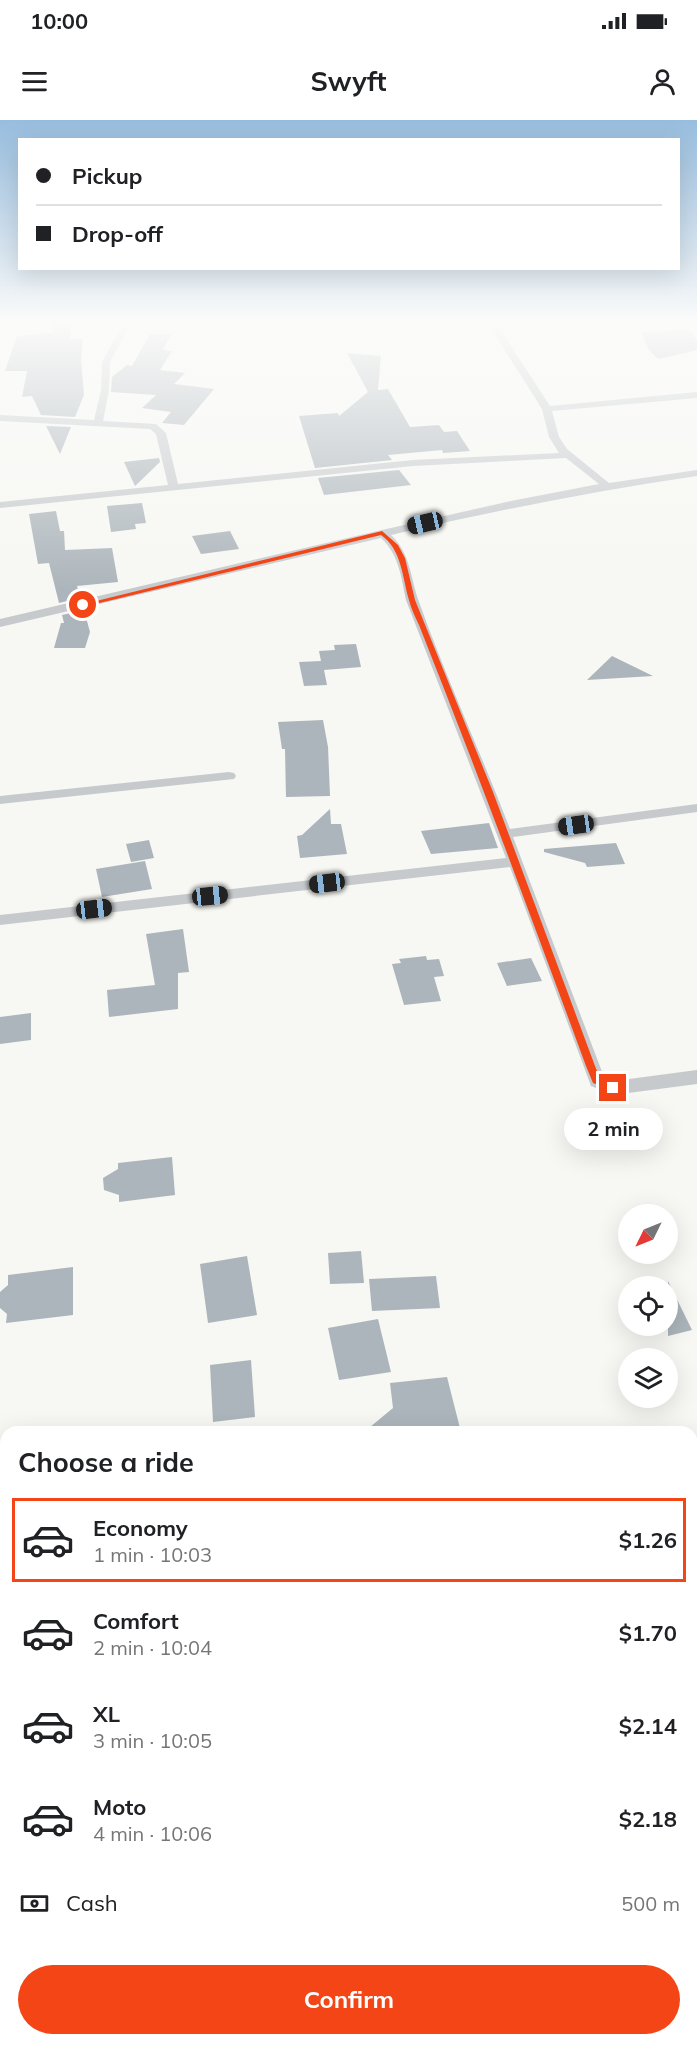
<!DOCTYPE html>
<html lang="en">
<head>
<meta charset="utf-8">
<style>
  :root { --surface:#fff; --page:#f2f2f2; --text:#202124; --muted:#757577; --line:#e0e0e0; --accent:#f44516 }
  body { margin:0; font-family:Mulish,sans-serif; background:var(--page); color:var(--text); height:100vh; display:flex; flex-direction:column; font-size:22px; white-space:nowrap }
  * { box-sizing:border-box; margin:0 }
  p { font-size:20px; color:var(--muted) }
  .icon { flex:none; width:33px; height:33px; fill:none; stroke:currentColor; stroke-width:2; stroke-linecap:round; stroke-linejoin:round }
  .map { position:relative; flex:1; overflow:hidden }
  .side { position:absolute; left:0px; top:1306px; width:698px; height:620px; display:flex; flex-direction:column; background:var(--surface); border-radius:18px 18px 0 0; box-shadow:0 6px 24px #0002 }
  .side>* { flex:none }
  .banner { position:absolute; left:18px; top:18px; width:662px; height:132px; border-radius:0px; box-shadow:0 6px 24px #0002; display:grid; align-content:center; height:132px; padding:0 18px; background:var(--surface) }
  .needle { width:39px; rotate:227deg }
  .buttons { position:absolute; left:618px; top:1084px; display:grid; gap:12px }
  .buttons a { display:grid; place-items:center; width:60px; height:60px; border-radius:50%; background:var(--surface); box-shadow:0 6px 24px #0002; font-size:30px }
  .end { position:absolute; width:27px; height:27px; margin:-14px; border:8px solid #f44516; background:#fff; box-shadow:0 0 0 3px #fff }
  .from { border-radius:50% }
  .bubble { position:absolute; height:42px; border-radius:21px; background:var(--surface); box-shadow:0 6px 24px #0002; font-size:20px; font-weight:700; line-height:42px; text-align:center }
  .car { position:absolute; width:18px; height:36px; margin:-18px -9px; border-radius:8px; box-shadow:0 0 4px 2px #0007; background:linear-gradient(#222 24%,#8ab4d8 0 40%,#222 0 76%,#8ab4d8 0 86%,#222 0) }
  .banner b { display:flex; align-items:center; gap:21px; height:57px; font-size:22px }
  .banner b+b { border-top:2px solid var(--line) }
  .banner i { width:15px; height:15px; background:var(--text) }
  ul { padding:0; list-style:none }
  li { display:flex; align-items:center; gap:18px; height:84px; margin:0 12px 9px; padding:0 6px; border:3px solid transparent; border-radius:0px }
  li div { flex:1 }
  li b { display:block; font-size:22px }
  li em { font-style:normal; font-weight:700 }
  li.on { border-color:var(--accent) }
  li>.icon { width:54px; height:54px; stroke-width:1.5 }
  h2 { padding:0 18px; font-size:27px; line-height:72px }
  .pay { display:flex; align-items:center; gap:15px; height:66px; padding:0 18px; font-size:22px }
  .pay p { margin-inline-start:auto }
  .cta { display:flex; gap:12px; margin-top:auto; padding:12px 18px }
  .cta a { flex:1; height:69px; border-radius:36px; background:var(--accent); color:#fff; font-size:24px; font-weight:700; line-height:69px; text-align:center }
  .status { display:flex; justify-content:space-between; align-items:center; height:42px; padding:0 30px; background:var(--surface); direction:ltr }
  .status svg { height:16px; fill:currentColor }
  header { display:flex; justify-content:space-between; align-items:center; height:78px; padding:0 18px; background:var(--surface); font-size:27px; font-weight:700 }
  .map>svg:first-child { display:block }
</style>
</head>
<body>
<div class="status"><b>10:00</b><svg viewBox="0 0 49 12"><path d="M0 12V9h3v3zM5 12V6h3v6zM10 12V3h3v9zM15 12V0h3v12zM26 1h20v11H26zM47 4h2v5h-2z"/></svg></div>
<header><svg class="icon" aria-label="menu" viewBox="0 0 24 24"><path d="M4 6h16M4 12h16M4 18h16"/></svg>Swyft<svg class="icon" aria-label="person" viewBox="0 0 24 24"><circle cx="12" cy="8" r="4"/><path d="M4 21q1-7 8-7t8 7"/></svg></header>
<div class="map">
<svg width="697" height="1925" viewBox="0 0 697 1925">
  <rect width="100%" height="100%" fill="#f7f7f3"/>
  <path fill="#acb5bb" d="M52,200H70L71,219H83L81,240L84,275L75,297L41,295L32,276L22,277L27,251H5L17,216L52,213Z
    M676,210H690L697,220V230L658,239L649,230L641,212Z
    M150,214H171L163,230L172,231L160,250L185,253L174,264L214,269L184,305L162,303L171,292L142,288L156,275L111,272L112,257L127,245L132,246Z
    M347,233L381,236L378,270L388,269L410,307L439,305L444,312L457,311L470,331L443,333L442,330L388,335L392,340L315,348L299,296L338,293L339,296L368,272Z
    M46,306L71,307L60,334Z
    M159,338L160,342L135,366L124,342Z
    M399,350L411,365L324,375L318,358Z
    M142,383L146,403L135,404L136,409L111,412L107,386Z
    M56,391L60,411H64L65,430L112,428L118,462L77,466L80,478L59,483L49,443L38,444L29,394Z
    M230,411L239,429L201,434L192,416Z
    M84,490L90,512L85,528H54L61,503H64L62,495Z
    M356,524L361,547L324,550L327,565L304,566L299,542L321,541L319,531L335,530L334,525Z
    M612,536L653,556L587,560Z
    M323,600L328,627L330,676L286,677L285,629H282L278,602Z
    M330,689L331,704H341L347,734L300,738L297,716L302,715Z
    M489,703L498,728L431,734L421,711Z
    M149,720L154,738L131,742L126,724Z
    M616,723L625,744L587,747L585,743L544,732V729Z
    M145,741L152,769L102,777L96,749Z
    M183,809L189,852L178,853V889L109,897L107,870L155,865L146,814Z
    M426,836L427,840L439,839L444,856L434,857L441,881L404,885L392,844L401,843L399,839Z
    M531,838L542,861L507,866L497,843Z
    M31,893V920L0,924V897Z
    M172,1037L175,1075L119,1082V1075L104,1070L103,1058L118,1049V1043Z
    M361,1131L364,1163L330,1164L328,1133Z
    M247,1136L257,1195L208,1203L200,1144Z
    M73,1147V1195L6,1203L7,1194L0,1188V1172L8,1165V1155Z
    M436,1156L440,1188L372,1191L369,1159Z
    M668,1161L692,1210L668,1216Z
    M378,1199L391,1252L339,1260L328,1208Z
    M251,1240L255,1297L213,1302L210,1245Z
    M447,1257L461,1312H364L393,1288L390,1263Z"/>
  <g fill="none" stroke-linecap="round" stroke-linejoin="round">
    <path fill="#c6cacd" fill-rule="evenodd" d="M125,200H133L110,242L109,270L103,301L156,304L166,313L178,364L413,340L559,333L549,317L542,289L487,202L488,200H494L550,286L697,272V278L552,291L559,317L567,329L609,363L697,350V356C594,371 493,391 391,415C411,434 410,457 419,482C446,558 481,633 510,709L697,684V692L513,717L604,957L614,961L697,950V964L613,975L591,966L510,747L0,805V795L506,738L406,480C401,456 399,435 381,418L0,507V499L382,410L511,381L599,364L566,338L413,346L0,388V382L168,365L156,314L150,309L0,301V295L94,300L101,270L102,242Z
      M229,652L234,653L236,656L234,659L0,684V676Z
      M697,1344V1366L692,1367V1345Z
      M0,1422H6V1446H0Z"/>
    <path fill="#c6cacd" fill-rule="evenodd" d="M31,200L26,203L0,207V201Z
      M135,200H531L526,203L383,207L140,203Z"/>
  </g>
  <linearGradient id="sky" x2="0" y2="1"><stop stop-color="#97bdde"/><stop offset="0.43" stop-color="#fbfbfa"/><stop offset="1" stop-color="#fbfbfa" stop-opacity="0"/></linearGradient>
  <rect width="697" height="470" fill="url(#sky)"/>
  <path fill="#f44516" d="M382,411L398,425L405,438L415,480L493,672L595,946L600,958L617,965V970L613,971L593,963L586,946C532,799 477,651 419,505C415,497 411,488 409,480C402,456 402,430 381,415L83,487L80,485Z"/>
</svg>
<div class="buttons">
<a><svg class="needle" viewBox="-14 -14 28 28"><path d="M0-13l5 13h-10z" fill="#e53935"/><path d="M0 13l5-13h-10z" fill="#757577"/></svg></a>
<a><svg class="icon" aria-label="locate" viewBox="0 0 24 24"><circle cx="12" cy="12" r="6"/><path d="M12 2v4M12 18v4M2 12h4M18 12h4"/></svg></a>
<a><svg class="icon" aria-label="layers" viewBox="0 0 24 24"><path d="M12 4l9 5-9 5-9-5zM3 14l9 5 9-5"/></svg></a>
</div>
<i class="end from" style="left:83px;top:485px"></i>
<i class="end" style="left:613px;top:968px"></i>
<div class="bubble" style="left:564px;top:988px;width:99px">2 min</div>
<i class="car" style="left:425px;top:403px;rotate:257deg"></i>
<i class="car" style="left:576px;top:705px;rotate:262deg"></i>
<i class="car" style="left:327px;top:763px;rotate:263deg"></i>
<i class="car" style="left:210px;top:776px;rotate:84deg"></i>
<i class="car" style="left:94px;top:789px;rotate:83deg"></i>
<div class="banner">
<b><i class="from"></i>Pickup</b>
<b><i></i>Drop-off</b>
</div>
<section class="side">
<h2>Choose a ride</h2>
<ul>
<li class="on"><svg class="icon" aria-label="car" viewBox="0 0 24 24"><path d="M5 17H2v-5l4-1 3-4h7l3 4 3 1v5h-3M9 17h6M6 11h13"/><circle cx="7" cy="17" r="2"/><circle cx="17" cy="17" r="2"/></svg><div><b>Economy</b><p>1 min · 10:03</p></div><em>$1.26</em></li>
<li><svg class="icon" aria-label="car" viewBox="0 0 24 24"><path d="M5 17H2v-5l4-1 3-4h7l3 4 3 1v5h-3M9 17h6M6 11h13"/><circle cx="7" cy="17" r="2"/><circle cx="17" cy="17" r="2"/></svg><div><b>Comfort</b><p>2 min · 10:04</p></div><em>$1.70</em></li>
<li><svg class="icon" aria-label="car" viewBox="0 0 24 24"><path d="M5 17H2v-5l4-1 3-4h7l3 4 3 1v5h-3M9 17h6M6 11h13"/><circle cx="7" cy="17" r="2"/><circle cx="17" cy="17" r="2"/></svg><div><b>XL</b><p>3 min · 10:05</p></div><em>$2.14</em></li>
<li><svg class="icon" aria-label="car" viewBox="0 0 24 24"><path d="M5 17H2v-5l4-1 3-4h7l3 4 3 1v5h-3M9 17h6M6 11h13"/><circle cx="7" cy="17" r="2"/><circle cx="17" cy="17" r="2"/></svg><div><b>Moto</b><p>4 min · 10:06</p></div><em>$2.18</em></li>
</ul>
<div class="pay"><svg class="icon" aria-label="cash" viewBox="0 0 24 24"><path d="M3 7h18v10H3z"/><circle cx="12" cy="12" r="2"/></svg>Cash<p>500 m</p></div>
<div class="cta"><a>Confirm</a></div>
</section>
</div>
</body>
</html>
